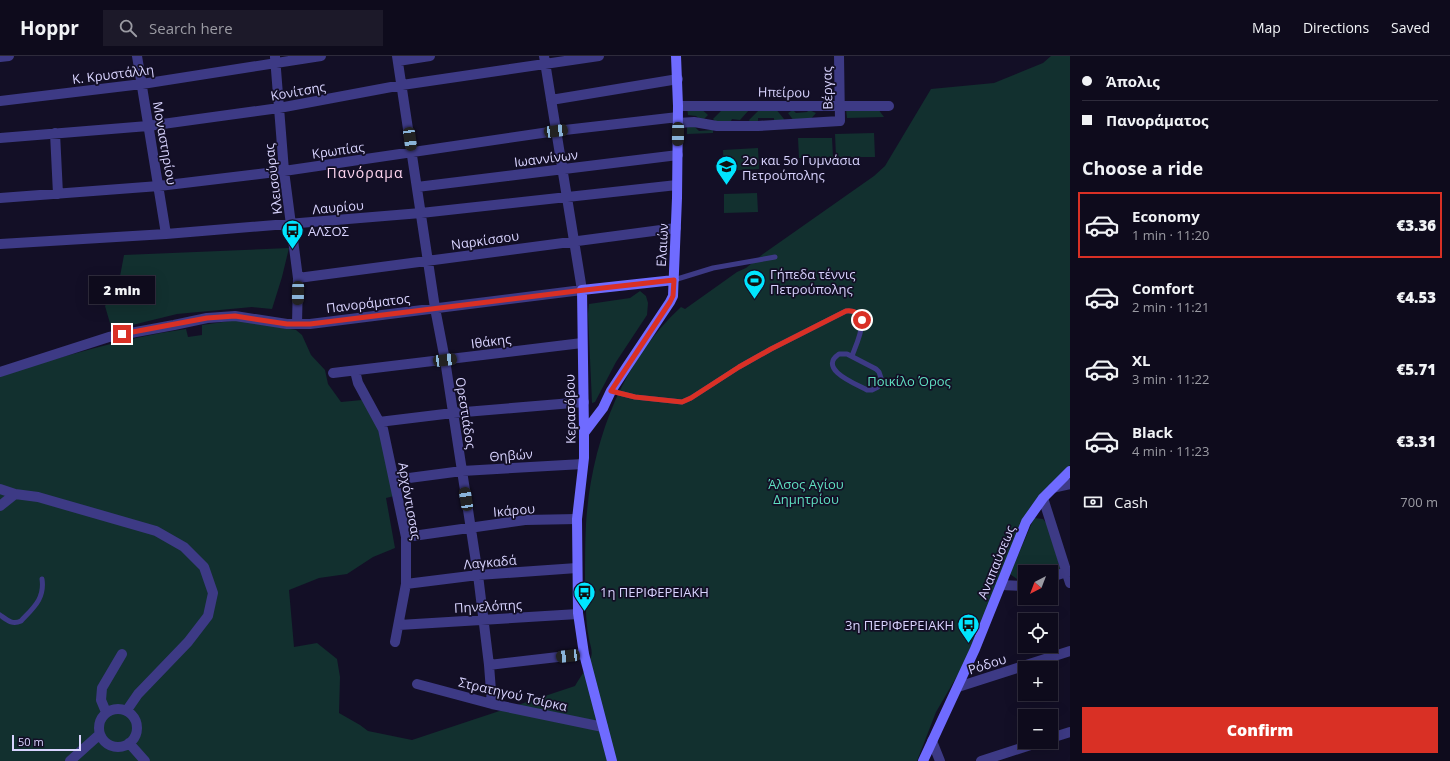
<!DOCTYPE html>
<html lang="en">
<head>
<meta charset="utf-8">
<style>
  :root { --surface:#0e0b1c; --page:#1c1929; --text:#f1f3f6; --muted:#9b9ba3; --line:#2e2b3b; --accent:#d93025 }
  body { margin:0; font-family:"Open Sans",sans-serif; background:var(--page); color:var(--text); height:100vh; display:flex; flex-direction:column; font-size:15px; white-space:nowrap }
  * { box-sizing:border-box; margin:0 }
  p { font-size:13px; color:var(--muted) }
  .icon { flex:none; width:22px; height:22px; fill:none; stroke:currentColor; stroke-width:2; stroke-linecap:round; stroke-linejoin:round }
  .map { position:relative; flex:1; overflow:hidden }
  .panel { display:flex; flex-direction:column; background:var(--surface); width:380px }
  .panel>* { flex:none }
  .guide { display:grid; align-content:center; height:88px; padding:0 12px; background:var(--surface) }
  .needle { width:26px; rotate:222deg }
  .buttons { position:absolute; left:1018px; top:509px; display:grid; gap:8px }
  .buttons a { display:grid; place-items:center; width:40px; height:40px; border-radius:0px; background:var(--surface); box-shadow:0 4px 16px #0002,0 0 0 1px var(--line); font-size:20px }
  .scale { position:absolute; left:12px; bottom:10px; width:69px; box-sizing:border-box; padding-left:4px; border:2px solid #d9d4ff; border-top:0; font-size:11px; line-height:14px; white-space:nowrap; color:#d9d4ff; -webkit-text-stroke:3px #130f26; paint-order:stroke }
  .end { position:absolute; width:18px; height:18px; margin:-9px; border:5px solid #d93025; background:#fff; box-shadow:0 0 0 2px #fff }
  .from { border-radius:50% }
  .bubble { position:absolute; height:28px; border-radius:0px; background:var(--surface); box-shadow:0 4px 16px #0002,0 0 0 1px var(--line); font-size:13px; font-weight:800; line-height:28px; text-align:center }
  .car { position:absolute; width:12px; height:24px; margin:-12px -6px; border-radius:5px; box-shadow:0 0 3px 1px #0007; background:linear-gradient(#222 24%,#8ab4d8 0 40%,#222 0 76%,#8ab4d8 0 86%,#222 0) }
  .guide b { display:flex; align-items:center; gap:14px; height:38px; font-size:15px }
  .guide b+b { border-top:1px solid var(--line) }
  .guide i { width:10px; height:10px; background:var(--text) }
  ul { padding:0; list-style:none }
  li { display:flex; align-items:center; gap:12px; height:66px; margin:0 8px 6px; padding:0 4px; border:2px solid transparent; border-radius:0px }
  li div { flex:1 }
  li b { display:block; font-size:15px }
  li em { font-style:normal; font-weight:800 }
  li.current { border-color:var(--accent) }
  li>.icon { width:36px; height:36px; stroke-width:1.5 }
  h2 { padding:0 12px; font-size:18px; line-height:48px }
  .pay { display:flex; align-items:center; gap:10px; height:44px; padding:0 12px; font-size:15px }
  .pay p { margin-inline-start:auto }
  .cta { display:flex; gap:8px; margin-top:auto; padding:8px 12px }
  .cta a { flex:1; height:46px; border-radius:0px; background:var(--accent); color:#fff; font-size:16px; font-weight:800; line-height:46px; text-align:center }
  header { display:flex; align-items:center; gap:24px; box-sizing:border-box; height:56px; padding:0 20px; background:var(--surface); border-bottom:1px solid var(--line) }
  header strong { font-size:19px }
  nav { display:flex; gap:22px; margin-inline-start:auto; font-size:14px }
  .search { width:280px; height:36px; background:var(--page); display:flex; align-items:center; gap:10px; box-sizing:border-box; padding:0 14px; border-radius:0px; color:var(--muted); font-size:15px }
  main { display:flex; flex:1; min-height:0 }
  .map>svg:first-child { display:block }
</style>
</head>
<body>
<header>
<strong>Hoppr</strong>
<div class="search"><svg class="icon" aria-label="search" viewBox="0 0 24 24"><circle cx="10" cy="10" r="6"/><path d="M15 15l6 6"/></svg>Search here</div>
<nav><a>Map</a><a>Directions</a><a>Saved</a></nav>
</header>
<main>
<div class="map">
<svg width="1070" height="705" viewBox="0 0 1070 705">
  <rect width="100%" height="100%" fill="#130f26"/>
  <path fill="#12302f" d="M1051,0H1070V409L1044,436L964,608L936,656L917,705H0V319C62,301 122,282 186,273L188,281L202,279V269L237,264L296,274L302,279L311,299L325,314L328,328L341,346L362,344L381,376L394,440L386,442L395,492L373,501L347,518L319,522L289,534L294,591L317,587L337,603L340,621L339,657L360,669L368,675L412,684L575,630C580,621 588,611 591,601C593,596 590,588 589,583C585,563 586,543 585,522C585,504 585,486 586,468C591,388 621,306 681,251L685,253L737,216L746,212L763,198L874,120L885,110L931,33L994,27L1043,7Z
    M687,51H699L708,59L702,65L696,60L688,59Z
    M761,52H775L784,63L783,65H774V62H758V65L750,66L749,64Z
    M846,53H878L884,61L847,62Z
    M749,54L740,64L732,63L730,67H717L713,63L721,55Z
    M793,54L796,57L807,56L809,54L816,57L810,64L794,65L788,57Z
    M693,69L699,75L713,74V77L687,78V70Z
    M874,77L875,101H836L835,78Z
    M798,82H832L833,101L799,102Z
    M758,92L759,113L724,115L723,94Z
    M757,137L758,156L724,157V138Z
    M289,192L282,221L272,253L252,251L177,258L112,274L105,250L118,231L124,199Z
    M640,235L646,240L648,247L647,259L616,306L595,346L592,347L588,258L589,248L630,242Z
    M1034,462L1043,463L1047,468L1061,514L1051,516H1025V525L1017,523L1010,518Z"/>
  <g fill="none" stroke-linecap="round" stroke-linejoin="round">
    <path stroke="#3d3a85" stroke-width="5" d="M674,224L713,212L775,201
      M839,298H847L876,313L879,316L881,322L878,331L872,334H867C856,328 817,313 839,298Z
      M611,335L635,341L682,346L691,342L739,311L771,293L846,255C874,253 857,286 852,300
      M0,559C7,564 12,569 21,565C33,552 45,543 42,523"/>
    <path stroke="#3d3a85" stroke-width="10" d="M137,0L166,178
      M397,0L435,252L445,304L478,519L489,609L492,648
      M0,1L9,0
      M275,1L284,115L298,222L297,268
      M398,5L430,0
      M551,44L678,23
      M0,45L142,28L321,0
      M678,50H889
      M678,67L694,66L717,70H758L840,65L839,0
      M55,77L58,138
      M0,82L148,70L279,52L402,29L599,0
      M417,131L678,99
      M0,142L159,130L284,115L556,75L678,61
      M0,188L166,178L421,157L677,129
      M298,222L676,172
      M355,315L358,327L383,373L406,481V528L395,586
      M0,316L109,281L174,269L207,262L235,260L287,268H310L582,234L544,0
      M333,317L582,287
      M379,366L453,357L584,346
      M394,424L462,415L583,408
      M1053,432L1070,428
      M0,433L15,438L38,441L156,475L184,491L204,511L213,537L208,560L188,586L138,638L127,654
      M1043,442L1070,527
      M0,450L15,438
      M406,481L525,464L577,463
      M1051,521L1070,515
      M406,528L478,519L577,512
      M1001,529L1025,530
      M399,569L578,558
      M489,609L584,598
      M417,628L492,648L603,671
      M958,631L1070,595
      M99 672a19 19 0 1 1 38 0a19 19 0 1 1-38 0Z
      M106,656L101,644L102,632L122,598
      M1051,682L1070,676
      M932,685L940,705
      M129,687L145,705
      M70,705L100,678
      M981,705L1040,686"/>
    <path stroke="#6f6bff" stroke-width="10" d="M584,377L603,352L611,335L626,312L670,246L673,240L677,142L678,50L676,0
      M612,705L584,598L578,557L577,463L584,402V377L582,234L674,224
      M923,705L975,593L1026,466L1043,442L1070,415"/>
  </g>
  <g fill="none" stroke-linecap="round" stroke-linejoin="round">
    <path stroke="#d93025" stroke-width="5" d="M122,278L207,262L235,260L287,268H310L576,235L674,224L673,240L670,246L611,335L635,341L682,346L691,342L739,311L771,293L846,255C853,254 859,257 862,264"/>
  </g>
  <defs>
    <symbol id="school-pin" viewBox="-11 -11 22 30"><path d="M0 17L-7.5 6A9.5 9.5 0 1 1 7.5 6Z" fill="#00e5ff" stroke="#130f26"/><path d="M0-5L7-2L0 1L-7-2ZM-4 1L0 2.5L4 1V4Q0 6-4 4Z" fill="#111"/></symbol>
    <symbol id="bus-pin" viewBox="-11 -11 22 30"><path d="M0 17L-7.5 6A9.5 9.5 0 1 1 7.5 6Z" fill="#00e5ff" stroke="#130f26"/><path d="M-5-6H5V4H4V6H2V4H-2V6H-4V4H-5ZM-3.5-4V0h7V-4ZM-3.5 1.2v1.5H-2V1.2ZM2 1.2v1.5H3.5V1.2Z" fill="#111"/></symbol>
    <symbol id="stadium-pin" viewBox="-11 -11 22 30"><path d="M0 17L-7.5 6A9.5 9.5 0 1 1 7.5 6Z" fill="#00e5ff" stroke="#130f26"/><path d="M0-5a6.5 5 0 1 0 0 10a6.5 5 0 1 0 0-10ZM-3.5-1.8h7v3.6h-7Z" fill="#111"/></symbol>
  </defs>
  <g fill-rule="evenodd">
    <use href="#school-pin" x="714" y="98" width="25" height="34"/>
    <use href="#bus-pin" x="280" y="162" width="25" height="34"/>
    <use href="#stadium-pin" x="742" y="212" width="25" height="34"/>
    <use href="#bus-pin" x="572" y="524" width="25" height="34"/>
    <use href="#bus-pin" x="956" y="556" width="25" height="34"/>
  </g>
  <g text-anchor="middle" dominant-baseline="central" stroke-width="3.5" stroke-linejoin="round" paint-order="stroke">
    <g font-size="13" fill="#d9d4ff" stroke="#130f26">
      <text transform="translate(113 18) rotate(-7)">Κ. Κρυστάλλη</text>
      <text transform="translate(827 32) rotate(-91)">Βέργας</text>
      <text transform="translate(298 35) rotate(-10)">Κονίτσης</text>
      <text transform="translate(784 36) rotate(1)">Ηπείρου</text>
      <text transform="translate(165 87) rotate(80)">Μοναστηρίου</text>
      <text transform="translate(338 94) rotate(-8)">Κρωπίας</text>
      <text transform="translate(546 102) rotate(-7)">Ιωαννίνων</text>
      <text transform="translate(273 123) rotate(-97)">Κλεισούρας</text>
      <text transform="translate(338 151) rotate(-5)">Λαυρίου</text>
      <text transform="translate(485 184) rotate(-8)">Ναρκίσσου</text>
      <text transform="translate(662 189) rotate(-87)">Ελαιών</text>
      <text transform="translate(368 247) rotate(-7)">Πανοράματος</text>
      <text transform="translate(491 285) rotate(-7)">Ιθάκης</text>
      <text transform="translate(570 353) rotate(-91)">Κερασόβου</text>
      <text transform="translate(466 357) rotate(81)">Ορεστιάδος</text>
      <text transform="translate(511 399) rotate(-4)">Θηβών</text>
      <text transform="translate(410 445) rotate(80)">Αρχόντισσας</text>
      <text transform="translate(514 454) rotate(-5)">Ικάρου</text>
      <text transform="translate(490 506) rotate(-5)">Λαγκαδά</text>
      <text transform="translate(996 506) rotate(-68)">Αναπαύσεως</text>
      <text transform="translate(488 550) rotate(-3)">Πηνελόπης</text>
      <text transform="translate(987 608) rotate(-18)">Ρόδου</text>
      <text transform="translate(513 638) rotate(13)">Στρατηγού Τσίρκα</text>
    </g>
    <g font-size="13" fill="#d9d4ff" stroke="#130f26" text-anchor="start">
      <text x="742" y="104">2ο και 5ο Γυμνάσια<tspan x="742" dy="15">Πετρούπολης</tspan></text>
      <text x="308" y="175">ΑΛΣΟΣ</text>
      <text x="770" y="218">Γήπεδα τέννις<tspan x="770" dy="15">Πετρούπολης</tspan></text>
      <text x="600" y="536">1η ΠΕΡΙΦΕΡΕΙΑΚΗ</text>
      <text x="954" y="569" text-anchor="end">3η ΠΕΡΙΦΕΡΕΙΑΚΗ</text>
    </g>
    <g font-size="13" fill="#5fe0c0" stroke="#130f26">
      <text x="909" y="325">Ποικίλο Όρος</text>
      <text x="806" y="428">Άλσος Αγίου<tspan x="806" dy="15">Δημητρίου</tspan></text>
    </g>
    <g font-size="14" letter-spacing="1" fill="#ffd6f0" stroke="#130f26">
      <text x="365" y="116">Πανόραμα</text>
    </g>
  </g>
</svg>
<div class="buttons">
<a><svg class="needle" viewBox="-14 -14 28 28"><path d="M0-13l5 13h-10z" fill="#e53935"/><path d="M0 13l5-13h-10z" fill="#9b9ba3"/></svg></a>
<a><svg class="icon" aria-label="locate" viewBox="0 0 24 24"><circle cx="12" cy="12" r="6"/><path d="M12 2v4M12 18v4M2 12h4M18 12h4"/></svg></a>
<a>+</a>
<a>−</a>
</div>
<div class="scale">50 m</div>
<i class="end from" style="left:862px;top:264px"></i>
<i class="end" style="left:122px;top:278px"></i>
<div class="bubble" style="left:89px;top:220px;width:66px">2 min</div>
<i class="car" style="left:556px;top:75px;rotate:83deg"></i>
<i class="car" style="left:678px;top:78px;rotate:181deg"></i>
<i class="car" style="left:410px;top:83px;rotate:172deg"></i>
<i class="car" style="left:298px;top:237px;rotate:181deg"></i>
<i class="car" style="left:445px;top:304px;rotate:83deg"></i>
<i class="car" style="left:466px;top:443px;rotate:351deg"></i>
<i class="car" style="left:568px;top:600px;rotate:264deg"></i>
</div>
<section class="panel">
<div class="guide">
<b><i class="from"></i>Άπολις</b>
<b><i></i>Πανοράματος</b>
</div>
<h2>Choose a ride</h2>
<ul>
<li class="current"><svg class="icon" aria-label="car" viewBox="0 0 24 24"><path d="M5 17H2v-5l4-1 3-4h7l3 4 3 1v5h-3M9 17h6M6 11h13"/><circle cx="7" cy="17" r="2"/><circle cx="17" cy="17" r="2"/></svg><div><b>Economy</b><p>1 min · 11:20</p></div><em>€3.36</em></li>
<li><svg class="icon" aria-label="car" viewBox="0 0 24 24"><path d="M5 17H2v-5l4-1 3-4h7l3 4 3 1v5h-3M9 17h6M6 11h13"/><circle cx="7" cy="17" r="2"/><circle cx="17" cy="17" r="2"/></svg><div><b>Comfort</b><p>2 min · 11:21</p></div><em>€4.53</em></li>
<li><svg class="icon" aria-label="car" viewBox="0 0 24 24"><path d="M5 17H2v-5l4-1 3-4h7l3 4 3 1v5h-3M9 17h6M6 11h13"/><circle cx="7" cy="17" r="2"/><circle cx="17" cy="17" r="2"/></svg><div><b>XL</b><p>3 min · 11:22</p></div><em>€5.71</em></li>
<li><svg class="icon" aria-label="car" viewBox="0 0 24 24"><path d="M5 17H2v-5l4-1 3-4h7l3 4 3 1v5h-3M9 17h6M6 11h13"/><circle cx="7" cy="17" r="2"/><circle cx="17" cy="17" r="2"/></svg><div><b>Black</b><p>4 min · 11:23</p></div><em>€3.31</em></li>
</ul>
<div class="pay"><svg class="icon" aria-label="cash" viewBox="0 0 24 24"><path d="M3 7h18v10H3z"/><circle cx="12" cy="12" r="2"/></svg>Cash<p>700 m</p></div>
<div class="cta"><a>Confirm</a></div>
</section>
</main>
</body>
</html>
